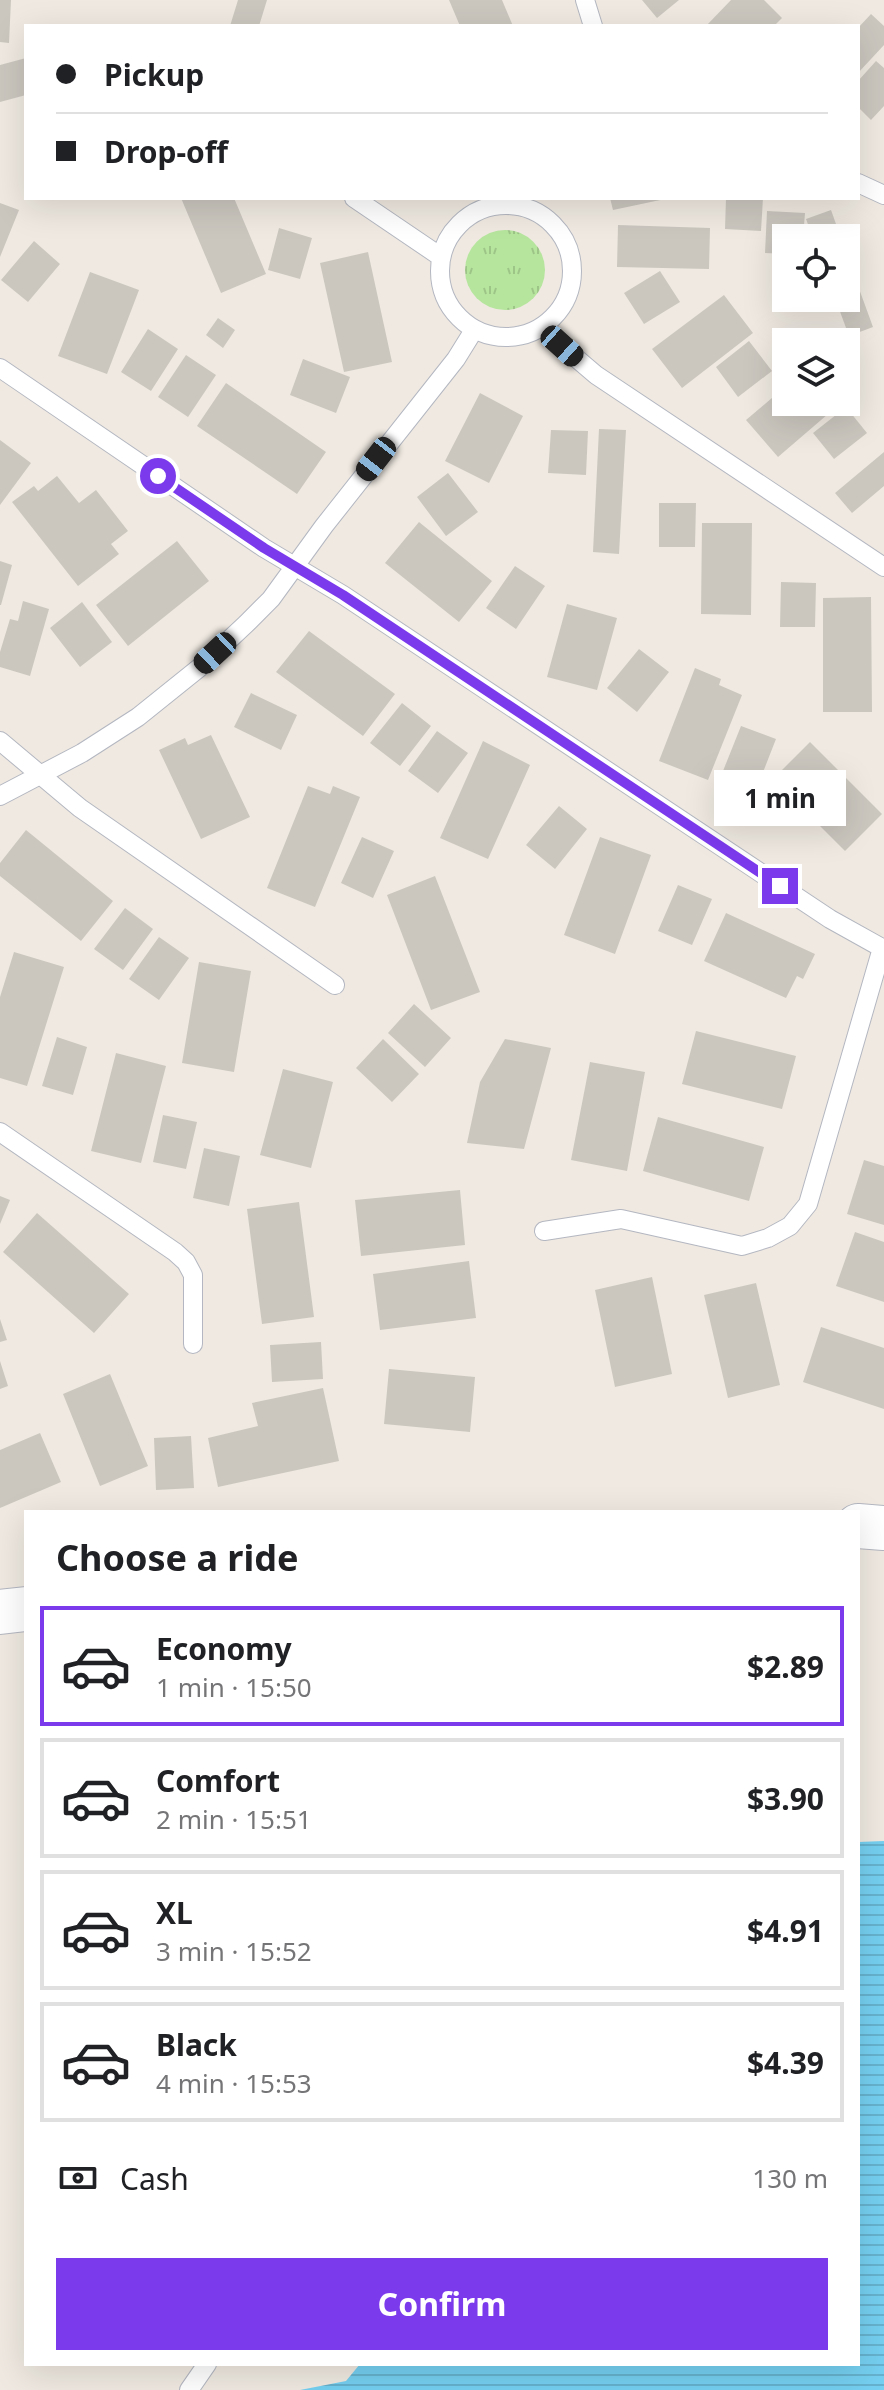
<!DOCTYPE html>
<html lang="en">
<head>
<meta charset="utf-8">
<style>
  :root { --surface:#fff; --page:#f6f6f6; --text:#202124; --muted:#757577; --line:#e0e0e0; --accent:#7c3aed }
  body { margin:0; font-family:"Noto Sans",sans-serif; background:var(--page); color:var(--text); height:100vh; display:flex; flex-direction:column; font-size:30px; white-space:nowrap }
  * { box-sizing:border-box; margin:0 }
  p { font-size:26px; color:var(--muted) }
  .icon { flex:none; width:44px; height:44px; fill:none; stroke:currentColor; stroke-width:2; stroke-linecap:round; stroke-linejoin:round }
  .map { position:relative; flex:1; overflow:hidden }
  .drawer { position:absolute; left:24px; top:1510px; width:836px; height:856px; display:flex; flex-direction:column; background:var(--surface); border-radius:0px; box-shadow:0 8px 32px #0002 }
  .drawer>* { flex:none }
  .guide { position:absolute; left:24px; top:24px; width:836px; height:176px; border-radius:0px; box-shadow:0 8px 32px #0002; display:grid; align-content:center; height:176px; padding:0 32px; background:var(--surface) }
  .tools { position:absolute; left:772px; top:224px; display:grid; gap:16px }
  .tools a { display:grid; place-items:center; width:88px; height:88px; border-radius:0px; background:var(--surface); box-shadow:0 8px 32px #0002; font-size:40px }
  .end { position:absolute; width:36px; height:36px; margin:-18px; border:10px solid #7c3aed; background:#fff; box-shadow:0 0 0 4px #fff }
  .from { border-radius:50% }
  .bubble { position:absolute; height:56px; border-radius:0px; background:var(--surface); box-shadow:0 8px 32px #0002; font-size:26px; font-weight:700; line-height:56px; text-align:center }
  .car { position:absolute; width:24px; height:48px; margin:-24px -12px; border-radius:10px; box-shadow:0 0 6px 2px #0007; background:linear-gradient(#222 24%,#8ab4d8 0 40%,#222 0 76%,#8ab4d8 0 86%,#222 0) }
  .guide b { display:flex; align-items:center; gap:28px; height:76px; font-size:30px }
  .guide b+b { border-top:2px solid var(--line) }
  .guide i { width:20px; height:20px; background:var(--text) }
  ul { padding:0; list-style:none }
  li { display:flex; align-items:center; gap:24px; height:120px; margin:0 16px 12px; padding:0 16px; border:4px solid var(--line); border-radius:0px }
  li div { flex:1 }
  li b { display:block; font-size:30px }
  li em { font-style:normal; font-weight:700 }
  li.selected { border-color:var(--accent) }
  li>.icon { width:72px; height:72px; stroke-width:1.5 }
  h2 { padding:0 32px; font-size:36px; line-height:96px }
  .pay { display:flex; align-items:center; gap:20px; height:88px; padding:0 32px; font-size:30px }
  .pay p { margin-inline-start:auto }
  .primary-button { display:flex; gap:16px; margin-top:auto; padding:16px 32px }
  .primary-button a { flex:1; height:92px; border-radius:0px; background:var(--accent); color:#fff; font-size:32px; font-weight:700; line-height:92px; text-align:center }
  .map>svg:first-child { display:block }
</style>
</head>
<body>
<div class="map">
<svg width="884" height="2390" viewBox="0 0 884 2390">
  <defs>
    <pattern id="grass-tufts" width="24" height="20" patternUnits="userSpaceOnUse" patternTransform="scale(2)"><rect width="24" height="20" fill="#b6e59e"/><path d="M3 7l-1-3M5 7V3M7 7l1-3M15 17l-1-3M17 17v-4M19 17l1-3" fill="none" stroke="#9dc588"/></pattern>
    <pattern id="water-rules" width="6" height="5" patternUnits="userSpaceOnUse" patternTransform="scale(2)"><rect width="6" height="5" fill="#75cff0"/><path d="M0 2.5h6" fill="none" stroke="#66b2ce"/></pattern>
  </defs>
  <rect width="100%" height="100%" fill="#efe9e1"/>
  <path fill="url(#grass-tufts)" d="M465 270a40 40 0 1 1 80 0a40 40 0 1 1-80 0Z"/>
  <path fill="url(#water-rules)" d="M884,1841V2390H300L346,2381L360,2364H489L494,2366L504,2364H858V1842Z"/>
  <path fill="#cbc7bf" d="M0,0H11L9,43L0,42Z
    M238,0H267L259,26H230Z
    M449,0H502L513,26H460Z
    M642,0H679L657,18Z
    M731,0H764L782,18L774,26H706Z
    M871,14L884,26V45L858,73V28Z
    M26,58V95L0,102V65Z
    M876,61L884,68V106L871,120L858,107V81Z
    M181,198H234L266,274L221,293Z
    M610,198H664L665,199L613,210Z
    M726,198H763L761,231L725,229Z
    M0,203L19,210L0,257Z
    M831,210L841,238H813L806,219Z
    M767,211L805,213L803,238H786V254L765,253Z
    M618,225L710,228L709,269L617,267Z
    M279,228L312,238L300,279L268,270Z
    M34,241L60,264L28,302L1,280Z
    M368,252L392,362L344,372L320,263Z
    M846,253L873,327L849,336L835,298H846Z
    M660,271L680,302L644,324L624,293Z
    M90,272L139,290L107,374L58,356Z
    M724,295L753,333L682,388L652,349Z
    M218,318L235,330L223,348L206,335Z
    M148,329L178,349L151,391L121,372Z
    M749,341L772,371L738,397L716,367Z
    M186,355L216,375L188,417L158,397Z
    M303,359L350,377L336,413L290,395Z
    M226,383L326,452L297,494L197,426Z
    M786,386V402H842L778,457L746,420Z
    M480,393L523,416L489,483L445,461Z
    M846,407L867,433L834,459L813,433Z
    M599,429L626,430L619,554L593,552Z
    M551,430L588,431L586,475L548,473Z
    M0,440L31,463L0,505Z
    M884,452V486L852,513L835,493Z
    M448,473L478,512L446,536L417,497Z
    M57,476L79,503L96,490L128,531L111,544L119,554L78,586L12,502L34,486L38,491Z
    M659,503H696L695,547H659Z
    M419,522L492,581L459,622L385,563Z
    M702,523H752L751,615L701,614Z
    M177,541L209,581L128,646L96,605Z
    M0,561L12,565L1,605H0Z
    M515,566L545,586L516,629L486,608Z
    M781,582L816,583L815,627H780Z
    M871,597L872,712H823V598Z
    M23,601L49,609L30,676L0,667V652L10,619L18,621Z
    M82,602L112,642L80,667L50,628Z
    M567,604L617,618L597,690L547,677Z
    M309,631L395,694L363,736L276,672Z
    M639,649L669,672L637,712L607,688Z
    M695,668L721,679L719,685L742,695L708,780L659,761Z
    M251,693L297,715L281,750L234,727Z
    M402,703L431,726L400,766L370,743Z
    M741,726L776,739L758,785L723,771Z
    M437,731L468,753L438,793L408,771Z
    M211,735L250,817L201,839L159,750L185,738L188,745Z
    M483,741L530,765L488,859L440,838Z
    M810,742L882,814L845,851L773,779Z
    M308,786L330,794L333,786L360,797L315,907L267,888Z
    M559,806L587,829L555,869L526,845Z
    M26,830L113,901L81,941L0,876V863Z
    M362,837L394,851L373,898L341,883Z
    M600,837L651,855L615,954L564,935Z
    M435,876L480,992L431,1010L387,895Z
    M678,885L712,899L692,945L658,931Z
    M125,908L153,929L123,970L94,949Z
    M726,913L815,954L803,979L797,976L786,998L704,961Z
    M159,937L189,958L159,1000L129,979Z
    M14,952L64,967L27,1086L0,1078V997Z
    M199,962L251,971L234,1072L182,1063Z
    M414,1004L451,1038L425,1067L388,1033Z
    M696,1031L796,1056L782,1109L682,1084Z
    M57,1037L87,1047L73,1095L42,1086Z
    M383,1039L419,1074L392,1102L356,1068Z
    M505,1039L551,1048L524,1149L467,1143L480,1082Z
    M116,1053L166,1066L141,1163L91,1151Z
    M590,1062L645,1072L627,1171L571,1160Z
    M283,1069L333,1082L311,1168L260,1155Z
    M163,1115L197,1122L186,1169L153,1162Z
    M658,1117L764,1147L749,1201L643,1171Z
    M204,1148L240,1156L229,1206L193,1198Z
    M864,1160L884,1166V1225L847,1214Z
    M460,1190L465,1245L361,1256L355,1200Z
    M0,1196L10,1200L0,1224Z
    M299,1202L314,1317L262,1324L247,1209Z
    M37,1213L129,1294L94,1333L3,1252Z
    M855,1232L884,1242V1302L836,1286Z
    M469,1261L476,1318L380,1330L373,1274Z
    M652,1277L672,1374L615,1387L595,1290Z
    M756,1283L780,1385L728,1398L704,1295Z
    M0,1319L7,1340L0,1342Z
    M821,1327L884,1348V1409L803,1382Z
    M321,1342L323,1379L272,1382L270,1345Z
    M0,1361L8,1386L0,1389Z
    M389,1369L475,1377L470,1432L384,1424Z
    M110,1374L148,1466L100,1486L63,1394Z
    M323,1388L339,1461L218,1487L208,1438L258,1426L252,1403Z
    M40,1433L61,1482L0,1508V1450Z
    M191,1436L194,1488L156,1490L154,1438Z"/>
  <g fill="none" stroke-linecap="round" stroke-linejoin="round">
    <defs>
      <path id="service" d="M585,0L593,26
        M858,183L884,195
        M354,198L441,257
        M440 271a66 66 0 1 1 132 0a66 66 0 1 1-132 0Z
        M544,326L562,346L596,375L884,567
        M0,368L264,548L343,595L830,919L882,948L808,1204L790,1226L768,1238L742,1246L621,1219L544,1231
        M0,741L80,808L335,985
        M0,796L82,753L138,717L199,668L246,624L271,599L324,526L456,359L474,330
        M0,1132L175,1252L186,1262L193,1275V1344
        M189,2390L207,2364"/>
      <path id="secondary" d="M858,1526L884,1528
        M0,1612L26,1609"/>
    </defs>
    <use href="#service" stroke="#b4b7c1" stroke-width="20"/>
    <use href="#secondary" stroke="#b4b7c1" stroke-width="46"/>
    <use href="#service" stroke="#fff" stroke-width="18"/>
    <use href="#secondary" stroke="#fff" stroke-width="44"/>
  </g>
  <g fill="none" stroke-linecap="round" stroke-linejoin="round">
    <path stroke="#7c3aed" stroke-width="10" d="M158,476L264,548L343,595L780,886"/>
  </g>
</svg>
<div class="tools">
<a><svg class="icon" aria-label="locate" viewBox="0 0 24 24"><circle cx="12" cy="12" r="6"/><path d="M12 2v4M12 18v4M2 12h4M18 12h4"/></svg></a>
<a><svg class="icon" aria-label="layers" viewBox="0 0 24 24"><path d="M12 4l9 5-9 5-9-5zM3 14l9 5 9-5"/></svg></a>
</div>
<i class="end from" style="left:158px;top:476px"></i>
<i class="end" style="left:780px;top:886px"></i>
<div class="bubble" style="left:714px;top:770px;width:132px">1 min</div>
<i class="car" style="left:562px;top:346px;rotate:132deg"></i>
<i class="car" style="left:376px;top:459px;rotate:218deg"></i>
<i class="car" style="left:215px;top:653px;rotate:227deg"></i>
<div class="guide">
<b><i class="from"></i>Pickup</b>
<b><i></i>Drop-off</b>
</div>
<section class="drawer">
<h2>Choose a ride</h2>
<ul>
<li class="selected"><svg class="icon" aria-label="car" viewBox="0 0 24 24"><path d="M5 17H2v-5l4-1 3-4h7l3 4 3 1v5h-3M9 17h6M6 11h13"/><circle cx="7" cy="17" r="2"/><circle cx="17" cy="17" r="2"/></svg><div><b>Economy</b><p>1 min · 15:50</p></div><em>$2.89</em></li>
<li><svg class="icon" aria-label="car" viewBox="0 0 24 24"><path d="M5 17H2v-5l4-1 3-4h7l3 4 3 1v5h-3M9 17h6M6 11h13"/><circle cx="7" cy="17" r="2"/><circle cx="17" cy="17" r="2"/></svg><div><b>Comfort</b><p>2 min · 15:51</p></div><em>$3.90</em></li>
<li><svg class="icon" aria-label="car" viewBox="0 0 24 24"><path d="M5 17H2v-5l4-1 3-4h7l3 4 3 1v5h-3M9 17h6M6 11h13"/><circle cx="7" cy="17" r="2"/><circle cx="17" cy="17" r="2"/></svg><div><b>XL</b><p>3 min · 15:52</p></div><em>$4.91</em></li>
<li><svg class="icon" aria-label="car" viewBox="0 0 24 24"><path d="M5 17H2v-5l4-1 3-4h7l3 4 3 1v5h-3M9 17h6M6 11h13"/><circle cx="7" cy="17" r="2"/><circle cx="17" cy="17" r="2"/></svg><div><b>Black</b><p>4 min · 15:53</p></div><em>$4.39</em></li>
</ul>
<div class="pay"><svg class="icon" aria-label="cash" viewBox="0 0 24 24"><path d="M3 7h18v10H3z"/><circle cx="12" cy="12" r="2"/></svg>Cash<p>130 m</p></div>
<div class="primary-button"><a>Confirm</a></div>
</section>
</div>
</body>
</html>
